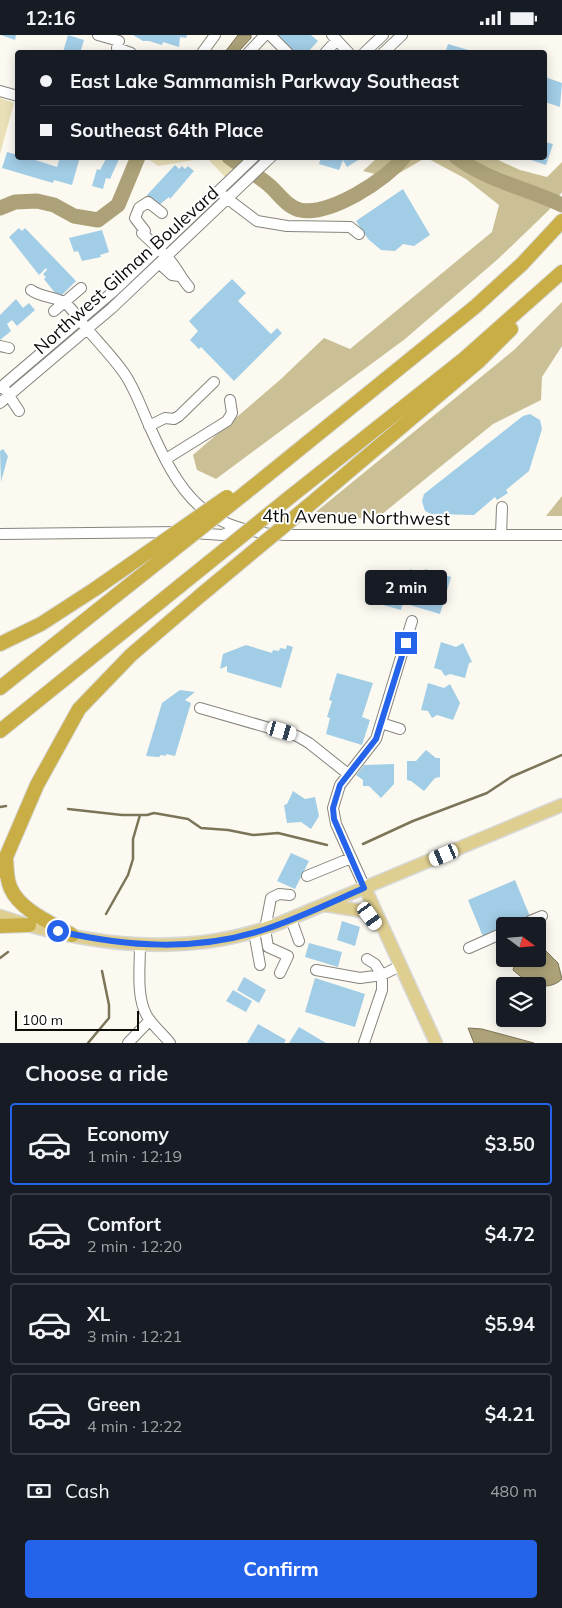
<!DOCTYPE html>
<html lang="en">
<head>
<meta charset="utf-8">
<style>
  :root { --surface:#171b24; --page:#242831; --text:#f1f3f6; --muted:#9ea1a6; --line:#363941; --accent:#2563eb }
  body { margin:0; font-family:Mulish,sans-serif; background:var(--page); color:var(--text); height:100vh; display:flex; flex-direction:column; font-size:19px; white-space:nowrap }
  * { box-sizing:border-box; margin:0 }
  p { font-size:16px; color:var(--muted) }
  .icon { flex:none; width:28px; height:28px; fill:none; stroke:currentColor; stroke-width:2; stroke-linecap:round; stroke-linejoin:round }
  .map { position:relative; height:1008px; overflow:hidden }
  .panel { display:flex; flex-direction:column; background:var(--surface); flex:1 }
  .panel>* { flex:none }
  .hud { position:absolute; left:15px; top:15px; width:532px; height:110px; border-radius:5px; box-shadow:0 2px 12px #0003; display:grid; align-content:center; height:110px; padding:0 25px; background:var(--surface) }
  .needle { width:32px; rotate:106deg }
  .buttons { position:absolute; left:496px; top:882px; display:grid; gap:10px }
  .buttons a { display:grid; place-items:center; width:50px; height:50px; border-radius:5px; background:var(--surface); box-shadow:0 2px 12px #0003; font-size:25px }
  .scale { position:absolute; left:15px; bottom:12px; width:124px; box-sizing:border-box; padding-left:5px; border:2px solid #0d0c09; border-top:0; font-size:14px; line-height:18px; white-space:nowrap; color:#0d0c09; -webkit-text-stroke:4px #fff; paint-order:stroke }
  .end { position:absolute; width:22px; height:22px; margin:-11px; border:6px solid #2563eb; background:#fff; box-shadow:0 0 0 2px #fff }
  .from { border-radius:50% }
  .bubble { position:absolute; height:35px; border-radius:5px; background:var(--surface); box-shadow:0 2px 12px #0003; font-size:16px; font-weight:700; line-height:35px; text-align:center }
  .car { position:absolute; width:15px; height:30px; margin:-15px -8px; border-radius:6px; box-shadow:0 0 4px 1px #0007; background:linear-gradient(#fff 24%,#345 0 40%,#fff 0 76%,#345 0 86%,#fff 0) }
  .hud b { display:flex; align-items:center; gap:18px; height:48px; font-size:19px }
  .hud b+b { border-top:1px solid var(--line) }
  .hud i { width:12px; height:12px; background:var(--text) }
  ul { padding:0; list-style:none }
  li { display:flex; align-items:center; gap:15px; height:82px; margin:0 10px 8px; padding:0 15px; border:2px solid var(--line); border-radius:5px }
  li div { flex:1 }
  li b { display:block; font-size:19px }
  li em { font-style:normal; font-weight:700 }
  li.active { border-color:var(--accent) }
  li>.icon { width:45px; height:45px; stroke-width:1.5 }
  h2 { padding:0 25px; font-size:22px; line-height:60px }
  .pay { display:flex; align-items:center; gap:12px; height:55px; padding:0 25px; font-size:19px }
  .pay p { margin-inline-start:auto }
  .button { display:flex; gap:10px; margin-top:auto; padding:10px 25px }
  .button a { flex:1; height:58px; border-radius:5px; background:var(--accent); color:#fff; font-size:20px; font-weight:700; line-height:58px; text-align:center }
  .status { display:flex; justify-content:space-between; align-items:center; height:35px; padding:0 25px; background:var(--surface); direction:ltr }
  .status svg { height:14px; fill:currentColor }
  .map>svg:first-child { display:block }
</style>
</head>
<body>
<div class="status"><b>12:16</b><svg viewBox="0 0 49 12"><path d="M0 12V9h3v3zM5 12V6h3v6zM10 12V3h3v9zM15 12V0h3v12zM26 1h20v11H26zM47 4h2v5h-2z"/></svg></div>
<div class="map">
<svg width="562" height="1008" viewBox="0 0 562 1008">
  <rect width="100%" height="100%" fill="#fbf9f0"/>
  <path fill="#eae0b8" d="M0,63L14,68L0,119Z
    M147,123H243L225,142L207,123L158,131Z"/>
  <path fill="#cabf95" d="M377,123V122L425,123L391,143L363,136Z
    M427,123H494L520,135L547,142L562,127V157L549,175L498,224L405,304L216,444L197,435L193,420L281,344L324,303L350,314L492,197L499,170L466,144Z
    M562,267V311L542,342L541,365L493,389L376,484L311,481L514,315Z
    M562,461V481H546Z"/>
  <path fill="#aca178" stroke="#7c7457" d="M238,0H251V3L238,17H225Z
    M538,913H543L558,928L562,944C546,959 526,947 513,935L516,924H538Z
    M468,993L482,994L534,1008H474Z"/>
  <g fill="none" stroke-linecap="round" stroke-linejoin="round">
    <path stroke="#7c7457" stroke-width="2.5" d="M0,772L6,771
      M68,774L122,780H147L154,778L188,784L201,793L228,795L253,800L278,798L327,810
      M363,809L413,786L487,758L511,742L562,720
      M106,879L128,840L133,824V804L140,780
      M0,923L8,917
      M88,1008L109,983V970L102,936"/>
    <path stroke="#aca178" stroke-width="15" d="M229,122C242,132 258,140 270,151C279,159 287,172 300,175C330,181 386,145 404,122
      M456,122C488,146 526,153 562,170
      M0,173L15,167L37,166L54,170L74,181L98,185L118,170L138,122"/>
  </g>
  <path fill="#a2cde6" d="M1,0H16L15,5Z
    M68,0L84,5L80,18L63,17Z
    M133,0H187L186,3L180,2L179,12L163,7L162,10L149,6H143Z
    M277,0H311L318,6L307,18H294Z
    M448,9L475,17V18H445Z
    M545,42L562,48L560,72L545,67Z
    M545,107L553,109L546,130L525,123L545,122Z
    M7,117L18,120V122H26L57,132L60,122H80L72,150L54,145L53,148L2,133Z
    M107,122H120L110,144L106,143L103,154L92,151L97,134L100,135Z
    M321,122H363L347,132L343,125L339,135L319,129Z
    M175,130L179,134L182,131L185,134L188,131L194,136L170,164L169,162L158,171L147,160Z
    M403,154L430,200L414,211L403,209L395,216L381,215L368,204L356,186Z
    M19,193L22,196L25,193L76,246L59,263L44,244L46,242L43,239L47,235L46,233L39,240L9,202Z
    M102,195L109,217L100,220L101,222L82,226L78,216L74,217L69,203Z
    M232,244L246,258L238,266L271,299L277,293L282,298L234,346L201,312L199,314L190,305L198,296L189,286Z
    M16,264L23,273L29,268L35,275L17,291L12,285L7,289L11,296L0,305V280Z
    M530,379L540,385L542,394L529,436L506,455L508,458L497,465L495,462L474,480L431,479L425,476L422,466L424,459L523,381Z
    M3,414L8,421L1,447L0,416Z
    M410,534L424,539L425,534L451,542L440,579L403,568L401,575L376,568L385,535L408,541Z
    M441,607L456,612L463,608L472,627L469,628L465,643L450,639L445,641L441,635L434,633Z
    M246,610L272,618L273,615L279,616L280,613L286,614L287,610L293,612L281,653L227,637V631L220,634L223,619Z
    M337,638L373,648L362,682L370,685L362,710L326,699L330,683L327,682L332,666L329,665Z
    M428,648L444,653L450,649L460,668L453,685L437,680L432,683L428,676L421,675Z
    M180,655L195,657L185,665L191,668L175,721L166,719V721L161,720L159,722L146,721L162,668Z
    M426,715L436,723H440V742L435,743L424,756L411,746L407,745V726H416Z
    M394,729V749L381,763L369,751H363V745L356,740L364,730Z
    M293,756L305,764L315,762L319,781L311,794L301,787L287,788L284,770L287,769Z
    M291,818L309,826L295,854L277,846Z
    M515,845L531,884L513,891H505V895L484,904L468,865Z
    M342,886L360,892L355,911L337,905Z
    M309,908L342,917L338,932L305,922Z
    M244,942L266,955L259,968L237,955Z
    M315,943L365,959L355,992L305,977Z
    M233,955L252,966L246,977L226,966Z
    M258,989L286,1005L284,1008H247Z
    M299,992L326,1008H289Z"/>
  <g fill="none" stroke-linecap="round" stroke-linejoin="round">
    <defs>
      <path id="minor" d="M98,0L119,6
        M270,0L288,18
        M332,0L349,18
        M117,13L131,18
        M202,18L215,0
        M248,18L265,0
        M325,18L337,5
        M364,18L383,0
        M383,18L402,0
        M0,56L18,61
        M224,161L257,186L287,191L350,192L359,199
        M145,196L135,183L139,173L148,167L162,178
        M142,198L162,217
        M167,222C177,232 180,242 189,252
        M160,229L172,240L179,241
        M31,255C41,263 56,261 65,268C72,273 77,282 83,289C96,305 112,321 124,338C135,354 141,372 149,390C180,460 203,496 286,500H562
        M54,276L81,253
        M0,311L9,313
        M0,353L115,255L254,122
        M6,356L19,376
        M0,368L112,273L271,122
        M149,391L165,383L174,384L179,381L214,347
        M166,424L227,386L232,378L230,365
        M193,498L223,500L237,493
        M0,499L179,497
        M501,500L502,472
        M200,673L297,701L309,708L348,739
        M381,688L400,694
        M307,841L351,823
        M365,853L336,789L333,773L340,750L376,704L412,586
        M291,884L299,906
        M530,886L542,881
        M518,891L521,890
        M254,897L260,930
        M140,910C140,932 136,962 147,981C153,991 163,999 170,1008
        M469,913L505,897
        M367,924L375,929L382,940L400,931
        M316,935L360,943L382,940V955L364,1008
        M280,938L288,921L268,912L265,894L271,863L279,859L290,860
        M128,1008L150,985"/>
      <path id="major" d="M365,853L436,1008
        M325,870L363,876L376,890
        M0,881C89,912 190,923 280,888L562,770"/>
      <path id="highway" d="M244,459L476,271L522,229L562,186
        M290,462L464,324L562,237
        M308,471L478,327L511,294
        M0,609L41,589L95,554
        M0,653L104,570
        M0,696L181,550
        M6,823C7,833 6,845 11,854C21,876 52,888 72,900
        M0,836L37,750L79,674L131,620L201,560
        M0,891L29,890"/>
    </defs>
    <use href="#minor" stroke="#86847c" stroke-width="12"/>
    <use href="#major" stroke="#d8d8d8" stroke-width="15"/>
    <use href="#highway" stroke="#d8d8d8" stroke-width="16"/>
    <use href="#minor" stroke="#fff" stroke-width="10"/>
    <use href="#major" stroke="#dece8f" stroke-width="12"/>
    <use href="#highway" stroke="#c8ae44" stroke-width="14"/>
    <defs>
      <path id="highway-bridge" d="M181,550L290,462
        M95,554L227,462
        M201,560L308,471
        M104,570L244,459"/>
    </defs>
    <use href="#highway-bridge" stroke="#d8d8d8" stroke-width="16" stroke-linecap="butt"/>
    <use href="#highway-bridge" stroke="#c8ae44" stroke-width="14"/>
  </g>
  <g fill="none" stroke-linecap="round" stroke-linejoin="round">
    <path stroke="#2563eb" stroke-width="6" d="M58,896C127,912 197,917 266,894C299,883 332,867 364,853L334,784L333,773L340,750L376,704L406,608"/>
  </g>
  <g text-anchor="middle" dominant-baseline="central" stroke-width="4" stroke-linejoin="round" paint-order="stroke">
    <g font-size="18" fill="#0d0c09" stroke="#fff">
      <text transform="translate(126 235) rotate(-42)">Northwest Gilman Boulevard</text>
      <text transform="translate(356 482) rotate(1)">4th Avenue Northwest</text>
    </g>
  </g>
</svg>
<div class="buttons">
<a><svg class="needle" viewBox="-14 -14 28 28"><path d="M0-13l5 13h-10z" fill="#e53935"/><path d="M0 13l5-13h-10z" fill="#9ea1a6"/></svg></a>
<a><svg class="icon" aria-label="layers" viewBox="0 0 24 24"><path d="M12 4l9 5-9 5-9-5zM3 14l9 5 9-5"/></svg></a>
</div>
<div class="scale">100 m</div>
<i class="end from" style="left:58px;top:896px"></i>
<i class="end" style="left:406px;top:608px"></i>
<div class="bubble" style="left:365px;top:535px;width:82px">2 min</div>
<i class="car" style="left:282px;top:696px;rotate:106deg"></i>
<i class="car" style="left:444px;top:820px;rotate:247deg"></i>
<i class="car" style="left:370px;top:881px;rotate:144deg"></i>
<div class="hud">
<b><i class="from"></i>East Lake Sammamish Parkway Southeast</b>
<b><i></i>Southeast 64th Place</b>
</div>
</div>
<section class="panel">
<h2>Choose a ride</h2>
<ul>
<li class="active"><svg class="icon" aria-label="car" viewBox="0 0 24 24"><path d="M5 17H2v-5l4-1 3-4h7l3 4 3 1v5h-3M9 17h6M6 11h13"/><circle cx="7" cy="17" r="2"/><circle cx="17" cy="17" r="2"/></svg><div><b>Economy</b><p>1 min · 12:19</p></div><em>$3.50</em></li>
<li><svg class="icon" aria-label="car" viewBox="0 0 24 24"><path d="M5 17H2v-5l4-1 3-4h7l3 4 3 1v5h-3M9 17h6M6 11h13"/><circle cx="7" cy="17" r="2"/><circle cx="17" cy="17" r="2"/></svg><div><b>Comfort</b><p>2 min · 12:20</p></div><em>$4.72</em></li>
<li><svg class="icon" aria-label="car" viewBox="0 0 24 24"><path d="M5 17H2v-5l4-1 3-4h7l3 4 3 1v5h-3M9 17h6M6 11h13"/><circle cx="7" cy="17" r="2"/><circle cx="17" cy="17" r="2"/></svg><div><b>XL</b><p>3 min · 12:21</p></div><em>$5.94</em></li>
<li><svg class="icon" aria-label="car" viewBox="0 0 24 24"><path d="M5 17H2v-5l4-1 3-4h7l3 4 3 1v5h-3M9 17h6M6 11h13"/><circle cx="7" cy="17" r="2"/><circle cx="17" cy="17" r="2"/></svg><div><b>Green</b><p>4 min · 12:22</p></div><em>$4.21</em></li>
</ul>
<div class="pay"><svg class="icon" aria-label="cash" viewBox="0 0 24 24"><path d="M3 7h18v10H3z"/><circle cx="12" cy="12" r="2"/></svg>Cash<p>480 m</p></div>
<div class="button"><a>Confirm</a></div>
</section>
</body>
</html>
